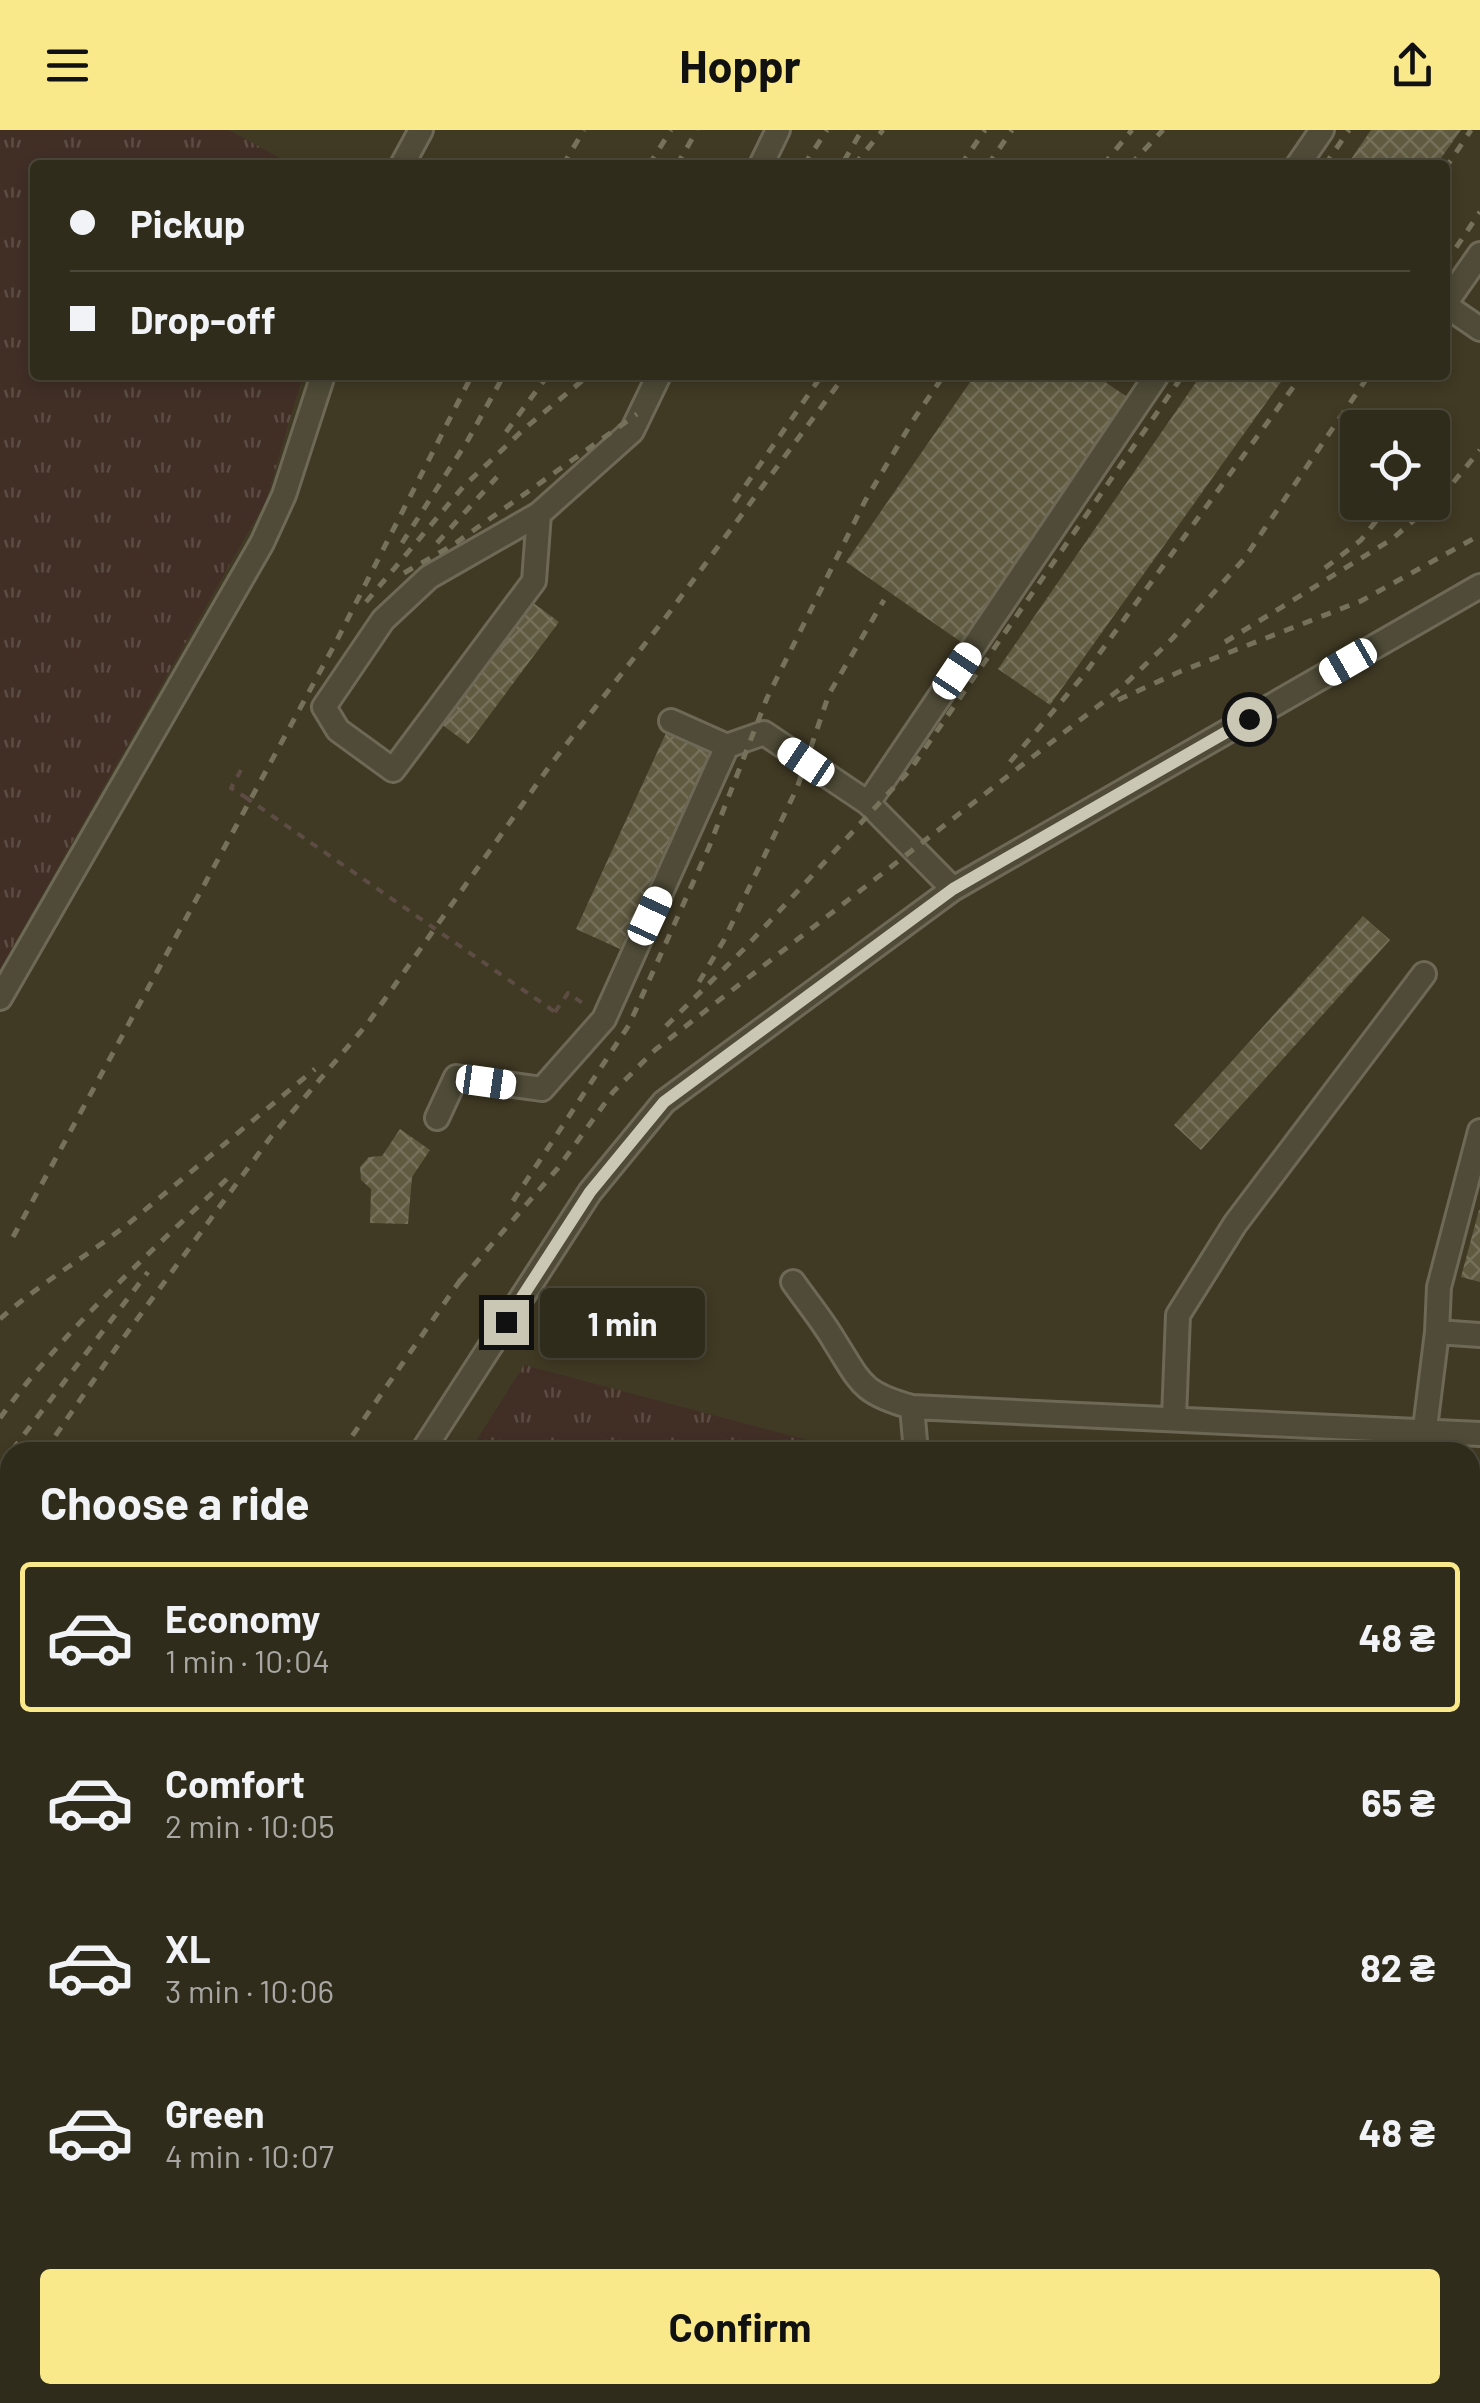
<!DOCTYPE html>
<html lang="en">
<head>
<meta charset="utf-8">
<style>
  :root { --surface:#302c1b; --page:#383424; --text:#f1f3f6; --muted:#a8a7a3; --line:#4b483a; --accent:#fae98a }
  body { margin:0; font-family:Barlow,sans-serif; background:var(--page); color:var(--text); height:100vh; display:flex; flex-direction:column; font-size:38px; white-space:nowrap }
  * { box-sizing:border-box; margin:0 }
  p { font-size:32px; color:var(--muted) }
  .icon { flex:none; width:55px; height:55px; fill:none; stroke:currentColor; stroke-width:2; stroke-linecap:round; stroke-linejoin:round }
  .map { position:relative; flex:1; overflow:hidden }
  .side { position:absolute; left:0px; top:1312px; width:1480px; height:962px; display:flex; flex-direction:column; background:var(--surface); border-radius:30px 30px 0 0; box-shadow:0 5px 15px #0003,0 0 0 2px var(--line) }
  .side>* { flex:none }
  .top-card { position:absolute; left:30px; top:30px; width:1420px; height:220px; border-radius:10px; box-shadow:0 5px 15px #0003,0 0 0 2px var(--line); display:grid; align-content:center; height:220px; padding:0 40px; background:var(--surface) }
  .buttons { position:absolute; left:1340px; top:280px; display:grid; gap:20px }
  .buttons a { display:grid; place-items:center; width:110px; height:110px; border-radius:10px; background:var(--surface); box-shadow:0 5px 15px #0003,0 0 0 2px var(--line); font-size:50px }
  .end { position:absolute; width:45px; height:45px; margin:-22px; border:12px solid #cac7b5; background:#111; box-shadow:0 0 0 5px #111 }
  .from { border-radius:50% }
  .bubble { position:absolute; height:70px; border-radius:10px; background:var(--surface); box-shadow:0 5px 15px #0003,0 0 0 2px var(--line); font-size:32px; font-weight:700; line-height:70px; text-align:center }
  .car { position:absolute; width:30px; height:60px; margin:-30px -15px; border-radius:12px; box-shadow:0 0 8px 2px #0007; background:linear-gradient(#fff 24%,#345 0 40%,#fff 0 76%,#345 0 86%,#fff 0) }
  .top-card b { display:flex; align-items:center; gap:35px; height:95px; font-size:38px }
  .top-card b+b { border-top:2px solid var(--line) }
  .top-card i { width:25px; height:25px; background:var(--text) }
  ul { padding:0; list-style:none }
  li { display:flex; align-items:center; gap:30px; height:150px; margin:0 20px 15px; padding:0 20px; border:5px solid transparent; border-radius:10px }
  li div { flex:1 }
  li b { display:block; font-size:38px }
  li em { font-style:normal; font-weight:700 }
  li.selected { border-color:var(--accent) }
  li>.icon { width:90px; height:90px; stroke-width:1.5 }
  h2 { padding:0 40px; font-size:45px; line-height:120px }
  .action { display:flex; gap:20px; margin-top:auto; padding:20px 40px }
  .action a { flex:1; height:115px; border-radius:10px; background:var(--accent); color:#111; font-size:40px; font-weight:700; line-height:115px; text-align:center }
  header { display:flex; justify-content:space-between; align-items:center; height:130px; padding:0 40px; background:var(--accent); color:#111; font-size:45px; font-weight:700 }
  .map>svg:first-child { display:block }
</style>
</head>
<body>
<header><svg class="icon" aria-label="menu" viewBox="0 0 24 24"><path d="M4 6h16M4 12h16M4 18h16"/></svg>Hoppr<svg class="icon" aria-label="share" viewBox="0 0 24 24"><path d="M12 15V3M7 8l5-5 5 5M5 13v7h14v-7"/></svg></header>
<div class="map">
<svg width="1480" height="2273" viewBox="0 0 1480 2273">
  <defs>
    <pattern id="grass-tufts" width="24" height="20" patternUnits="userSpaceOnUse" patternTransform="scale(2.5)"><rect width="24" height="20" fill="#412f26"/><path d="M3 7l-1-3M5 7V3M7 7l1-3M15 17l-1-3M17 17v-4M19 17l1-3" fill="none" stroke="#5b4c43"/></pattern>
    <pattern id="building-cross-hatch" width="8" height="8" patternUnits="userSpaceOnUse" patternTransform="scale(2.5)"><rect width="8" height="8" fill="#5f5a40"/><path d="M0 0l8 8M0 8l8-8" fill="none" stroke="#757059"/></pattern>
  </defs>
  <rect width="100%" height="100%" fill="#403a24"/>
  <path fill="url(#grass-tufts)" d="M0,0H229L293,35H35V245H303L266,371L0,839Z
    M524,1235L853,1322H692L682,1318L656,1322H469Z
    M1470,1699L1480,1774V2208L1470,2209Z"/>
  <path fill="url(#building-cross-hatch)" d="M1371,0H1461L1436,35H1347Z
    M975,245H1095L1130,269L961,512L846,432Z
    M1201,245H1286L1050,575L998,539Z
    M528,469L559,492L468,614L437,591Z
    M666,603L709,623L620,819L576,799Z
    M1363,786L1390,810L1201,1020L1174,995Z
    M400,999L430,1020L412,1047L408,1094L370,1093L371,1059L361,1050L360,1037L369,1027L382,1026Z
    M1479,1080H1480V1152L1461,1147Z"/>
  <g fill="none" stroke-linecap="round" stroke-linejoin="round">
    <defs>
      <path id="minor" d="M402,35L421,0
        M761,35L778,0
        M1298,35L1322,0
        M1445,174L1480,124
        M1445,175L1480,199
        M539,384L534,451L393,640L338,600L324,577L383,490L429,447L539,384L632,301L659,245
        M671,591L727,616L764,603L868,673L953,759
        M868,673L1157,245
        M0,868L262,413L284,365L323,245
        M437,988L456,947L542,959L604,889L727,616
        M793,1152C807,1172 823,1191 835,1212C861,1253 861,1263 912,1277L1480,1304
        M1437,1202L1480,1205
        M912,1277L916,1322
        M1174,1288L1178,1185L1235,1094L1424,844
        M422,1322L590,1062L664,972L953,759L1480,456
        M1422,1322L1437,1202L1439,1157L1480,1001
        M1470,1895L1480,1956
        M0,1978L10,1962
        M1470,2238L1480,2237
        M72,2273L74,2265
        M504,2273L509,2265
        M1141,2273L1213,2265"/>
    </defs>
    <use href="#minor" stroke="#6d6956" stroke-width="28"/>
    <path stroke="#5d4c44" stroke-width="4" stroke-dasharray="8 8" stroke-linecap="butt" d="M241,640L231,658L245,667
      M555,882L568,863L588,877"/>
    <use href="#minor" stroke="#4f4b38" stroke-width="22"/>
    <path stroke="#76715a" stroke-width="5" stroke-dasharray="10 10" stroke-linecap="butt" d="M844,31L862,0
      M563,35L584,0
      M649,35L671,0
      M677,35L697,0
      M732,35L735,31
      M804,35L827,0
      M854,35L883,0
      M961,35L985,0
      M988,35L1012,0
      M1103,35L1132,0
      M1130,35L1163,0
      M1325,35L1349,0
      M1445,39L1471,0
      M1445,134L1480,82
      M506,302L548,245
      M1432,309L1450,282
      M734,372L822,245
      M402,413L468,310L504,245
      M437,413L497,347
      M1325,438L1361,410L1391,372
      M404,443L453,415L637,284
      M366,472L463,357L524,299L589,245
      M1225,512L1392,409L1442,366L1480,320
      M1118,570L1179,542L1361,471L1480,405
      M1010,632L1083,546L1302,245
      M699,852L724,810L797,658L829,564L884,470
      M666,896L744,819L910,640L1183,245
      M513,1071L629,895L709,717L767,568L865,371L912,292L944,245
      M13,1107L336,512L472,245
      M460,1151L558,1038L613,962L655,920L1120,559L1172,509L1244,429L1369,245
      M0,1189C40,1153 86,1127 128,1094L315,939
      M0,1288C65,1198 150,1123 230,1046
      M44,1322L116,1218L270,1008L368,893L551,634L666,487L845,245
      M341,1322L466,1142
      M0,1336L148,1142
      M0,1387L10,1372
      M0,1814L10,1799
      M0,1847L10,1831"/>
    <path stroke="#5d4c44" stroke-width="4" stroke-dasharray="8 8" stroke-linecap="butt" d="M245,667L555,882"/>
  </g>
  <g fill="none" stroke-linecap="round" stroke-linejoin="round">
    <path stroke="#cac7b5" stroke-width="12" d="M506,1192L590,1062L664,972L953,759L1249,589"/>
  </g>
</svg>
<div class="buttons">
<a><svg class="icon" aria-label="locate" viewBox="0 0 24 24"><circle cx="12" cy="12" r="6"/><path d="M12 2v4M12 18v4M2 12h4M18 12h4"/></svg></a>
</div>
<i class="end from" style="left:1249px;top:589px"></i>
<i class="end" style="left:506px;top:1192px"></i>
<div class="bubble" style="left:540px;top:1158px;width:165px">1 min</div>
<i class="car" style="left:1348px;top:532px;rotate:240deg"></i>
<i class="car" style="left:957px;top:541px;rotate:34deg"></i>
<i class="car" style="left:806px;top:632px;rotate:304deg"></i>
<i class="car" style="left:650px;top:786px;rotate:25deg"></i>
<i class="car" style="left:486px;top:952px;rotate:98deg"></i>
<div class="top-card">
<b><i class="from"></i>Pickup</b>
<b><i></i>Drop-off</b>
</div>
<section class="side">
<h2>Choose a ride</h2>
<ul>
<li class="selected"><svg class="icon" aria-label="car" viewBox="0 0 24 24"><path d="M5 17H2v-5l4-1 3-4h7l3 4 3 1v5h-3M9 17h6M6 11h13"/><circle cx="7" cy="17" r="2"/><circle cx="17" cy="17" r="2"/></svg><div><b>Economy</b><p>1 min · 10:04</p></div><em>48 ₴</em></li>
<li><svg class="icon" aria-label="car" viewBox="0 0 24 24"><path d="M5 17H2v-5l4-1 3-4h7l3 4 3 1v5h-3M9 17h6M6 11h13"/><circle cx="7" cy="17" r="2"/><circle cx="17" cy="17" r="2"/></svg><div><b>Comfort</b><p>2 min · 10:05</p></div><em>65 ₴</em></li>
<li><svg class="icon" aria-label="car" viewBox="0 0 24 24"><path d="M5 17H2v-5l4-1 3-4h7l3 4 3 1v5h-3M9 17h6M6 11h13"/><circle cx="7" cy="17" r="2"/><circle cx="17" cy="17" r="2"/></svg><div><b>XL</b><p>3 min · 10:06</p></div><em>82 ₴</em></li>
<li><svg class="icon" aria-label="car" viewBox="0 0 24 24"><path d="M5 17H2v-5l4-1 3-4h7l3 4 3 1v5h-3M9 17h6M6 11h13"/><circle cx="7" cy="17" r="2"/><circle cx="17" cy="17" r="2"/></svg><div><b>Green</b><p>4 min · 10:07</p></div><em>48 ₴</em></li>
</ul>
<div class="action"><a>Confirm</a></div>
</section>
</div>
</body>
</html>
